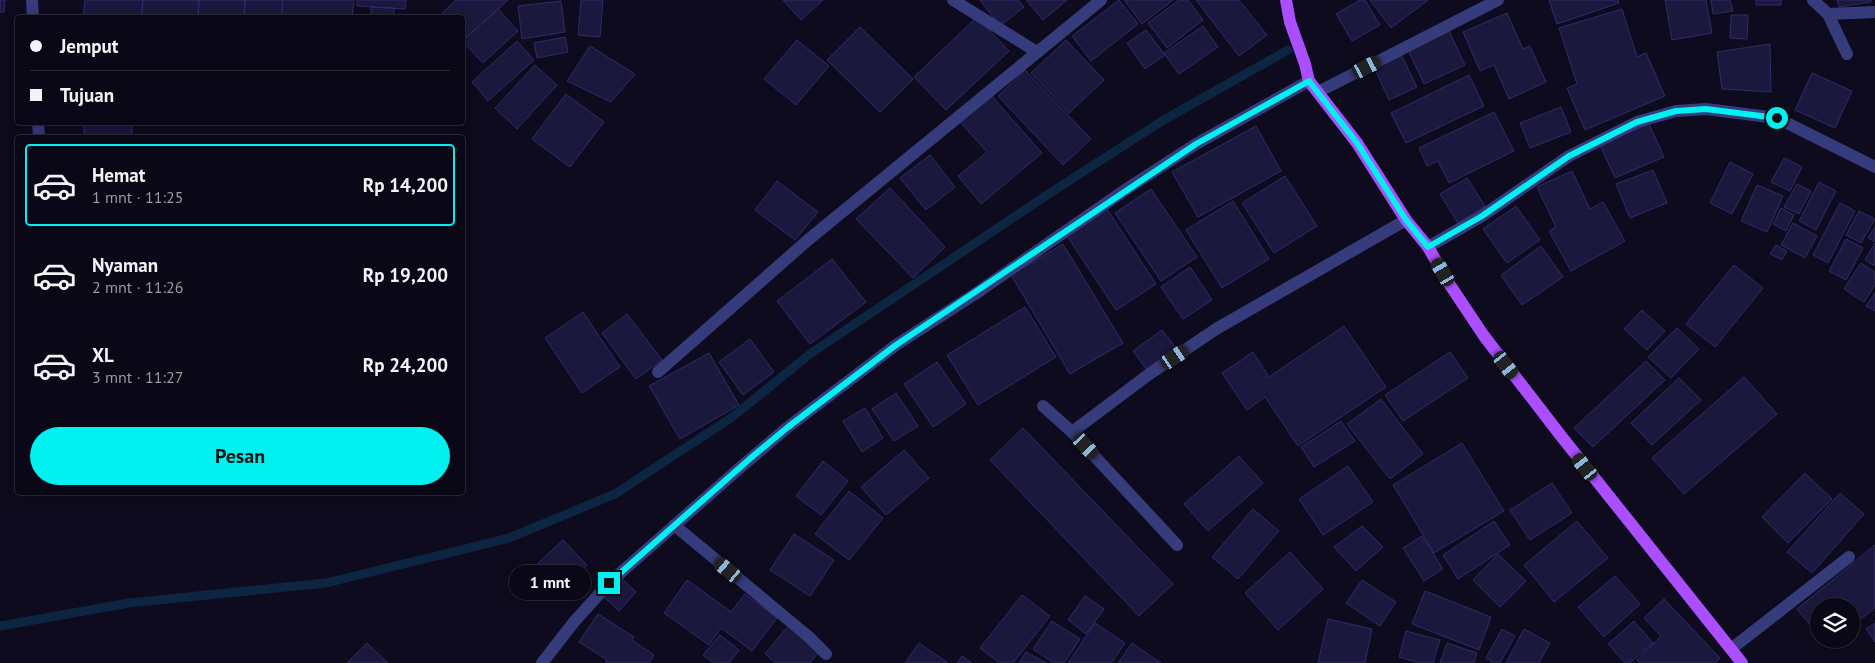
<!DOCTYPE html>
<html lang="id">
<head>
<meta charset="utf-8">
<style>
  :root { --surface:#0a0816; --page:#181623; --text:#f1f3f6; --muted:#999aa1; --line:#2a2935; --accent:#01f1f1 }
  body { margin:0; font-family:"PT Sans",sans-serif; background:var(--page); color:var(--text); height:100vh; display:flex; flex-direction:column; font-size:19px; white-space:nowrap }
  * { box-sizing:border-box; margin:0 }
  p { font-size:16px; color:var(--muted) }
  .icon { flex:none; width:28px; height:28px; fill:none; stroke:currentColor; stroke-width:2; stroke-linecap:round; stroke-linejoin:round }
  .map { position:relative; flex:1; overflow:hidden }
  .drawer { position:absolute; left:15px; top:135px; width:450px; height:360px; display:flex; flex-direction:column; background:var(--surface); border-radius:5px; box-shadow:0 2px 12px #0003,0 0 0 1px var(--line) }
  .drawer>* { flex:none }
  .top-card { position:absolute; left:15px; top:15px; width:450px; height:110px; border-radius:5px; box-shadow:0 2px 12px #0003,0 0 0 1px var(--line); display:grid; align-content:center; height:110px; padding:0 15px; background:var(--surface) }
  .buttons { position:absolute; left:1810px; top:598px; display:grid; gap:10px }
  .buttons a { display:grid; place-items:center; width:50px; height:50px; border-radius:50%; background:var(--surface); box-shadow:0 2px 12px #0003,0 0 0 1px var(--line); font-size:25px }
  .end { position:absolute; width:22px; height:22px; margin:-11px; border:6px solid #01f1f1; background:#111; box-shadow:0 0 0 2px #111 }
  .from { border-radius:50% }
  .bubble { position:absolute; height:35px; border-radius:18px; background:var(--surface); box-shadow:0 2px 12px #0003,0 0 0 1px var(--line); font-size:16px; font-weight:600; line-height:35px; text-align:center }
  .car { position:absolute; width:15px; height:30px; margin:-15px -8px; border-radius:6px; box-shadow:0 0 4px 1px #0007; background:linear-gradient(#222 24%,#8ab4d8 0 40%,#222 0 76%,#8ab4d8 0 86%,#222 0) }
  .top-card b { display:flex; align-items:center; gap:18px; height:48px; font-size:19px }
  .top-card b+b { border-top:1px solid var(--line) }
  .top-card i { width:12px; height:12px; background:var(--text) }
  ul { padding:9px 0 0; list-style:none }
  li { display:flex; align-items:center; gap:15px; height:82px; margin:0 10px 8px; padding:0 5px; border:2px solid transparent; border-radius:5px }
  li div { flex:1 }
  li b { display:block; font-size:19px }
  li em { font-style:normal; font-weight:600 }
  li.active { border-color:var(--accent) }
  li>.icon { width:45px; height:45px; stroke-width:1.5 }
  .primary-button { display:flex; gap:10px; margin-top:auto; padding:10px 15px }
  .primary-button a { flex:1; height:58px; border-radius:30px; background:var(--accent); color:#111; font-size:20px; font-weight:600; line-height:58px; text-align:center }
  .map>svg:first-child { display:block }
</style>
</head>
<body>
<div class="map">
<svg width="1875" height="663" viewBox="0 0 1875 663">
  <rect width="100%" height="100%" fill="#0d0b1d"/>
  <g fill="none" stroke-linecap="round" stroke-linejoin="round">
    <path stroke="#0c2541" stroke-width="9" d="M0,626L129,603L326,583L509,538L615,494L731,418L810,354L1047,195L1162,121L1288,50"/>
  </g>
  <path fill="#1b183d" stroke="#302a69" d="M0,0H5L4,12H0Z
    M85,0H143L141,18H83Z
    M143,0H199L198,18H141Z
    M199,0H245L244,18H198Z
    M245,0H283L281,18H244Z
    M283,0H354L352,18H281Z
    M357,0H406L405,9L357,6Z
    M456,0H508L462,41V18H437Z
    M581,0H603L600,37L578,35Z
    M783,0H823L801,20Z
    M980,0H1018L1024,7L1000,26Z
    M1026,0H1067L1043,20Z
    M1119,0L1138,24L1091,61L1072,36Z
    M1124,0H1173L1142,24Z
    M1179,0H1188L1203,20L1167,48L1148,23Z
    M1196,0H1239L1267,35L1239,56Z
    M1360,0H1365L1380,25L1352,41L1336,14Z
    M1370,0H1428L1391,28Z
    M1549,0H1618L1619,3L1557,24Z
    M1665,0H1706L1712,33L1672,40Z
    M1711,0H1730L1733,11L1713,14Z
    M1756,0H1781V5H1756Z
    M1837,0H1871V2L1839,7Z
    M561,1L565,32L522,39L518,6Z
    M371,7L394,8V18H371Z
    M498,9L518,31L483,63L462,41Z
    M1622,9L1637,57L1646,53L1665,96L1585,130L1567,88L1577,84L1559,28Z
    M1507,13L1523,49L1530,46L1546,82L1509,99L1494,65L1480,71L1463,32Z
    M1731,15H1748L1747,39L1730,38Z
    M977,17L1009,51L946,110L914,77Z
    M1203,26L1218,47L1179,74L1164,53Z
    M860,27L913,79L880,112L827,60Z
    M1146,30L1165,55L1145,69L1127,43Z
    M1449,31L1465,65L1424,84L1408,50Z
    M565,37L568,52L537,58L534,43Z
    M797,40L829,66L796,105L764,79Z
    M1066,40L1104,80L1069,113L1031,73Z
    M517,41L534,60L488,101L472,82Z
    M1770,44L1771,92L1722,89L1717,52Z
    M590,46L635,74L611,102L567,81Z
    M1401,54L1417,87L1389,100L1374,67Z
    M535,65L557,85L517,129L495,108Z
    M1025,70L1091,139L1063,165L998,96Z
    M1812,73L1852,91L1835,128L1795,110Z
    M1469,75L1484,106L1406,143L1391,113Z
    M566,94L604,122L570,167L532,139Z
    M990,94L1042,153L981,204L958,176L987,152L960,122Z
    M1561,107L1571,132L1530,148L1520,123Z
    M1494,112L1514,151L1449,183L1438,161L1427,166L1419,148Z
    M84,122H132V138H84Z
    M1649,124L1664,157L1615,178L1600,145Z
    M1256,126L1281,171L1198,217L1172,172Z
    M930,155L955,187L926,210L900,178Z
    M1784,158L1802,167L1790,191L1771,182Z
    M1730,162L1753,174L1732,214L1710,203Z
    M1653,170L1667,203L1630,218L1616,184Z
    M1572,171L1590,209L1603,202L1625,241L1571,271L1549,231L1556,227L1537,187Z
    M1285,176L1317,226L1274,253L1242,203Z
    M1467,178L1485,206L1458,223L1440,194Z
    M777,181L818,212L795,240L755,210Z
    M1819,182L1836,191L1816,230L1799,221Z
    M1797,184L1811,191L1799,214L1784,207Z
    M1757,185L1783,196L1767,232L1741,221Z
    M890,188L945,247L913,278L856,219Z
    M1151,189L1197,257L1161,281L1115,213Z
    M1233,201L1269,259L1222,288L1186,230Z
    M1840,203L1855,211L1828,263L1813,255Z
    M1516,206L1540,240L1507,263L1483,229Z
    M1781,208L1794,215L1786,231L1773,224Z
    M1107,209L1156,284L1116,310L1067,236Z
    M1859,211L1875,219L1861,243L1846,235Z
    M1793,223L1817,236L1805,258L1781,245Z
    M1875,227V242L1868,238Z
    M1846,239L1863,248L1846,280L1829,271Z
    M1875,243V266L1865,260Z
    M1063,244L1123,343L1070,374L1011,275Z
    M1776,245L1787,251L1782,260L1770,254Z
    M1541,246L1563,277L1522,305L1501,275Z
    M832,259L866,302L810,344L777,301Z
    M1861,263L1875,272V285L1864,302L1844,289Z
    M1734,265L1763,288L1715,347L1686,324Z
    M1190,267L1212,300L1183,319L1161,287Z
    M1875,293V311L1866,306Z
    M1025,307L1056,357L978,405L947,355Z
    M1642,310L1665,331L1647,350L1624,329Z
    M583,312L620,367L582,393L545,338Z
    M627,314L662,360L636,379L602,333Z
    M1344,326L1386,387L1298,446L1265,397L1247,410L1222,373L1253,352L1269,377Z
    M1677,328L1699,349L1671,378L1648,357Z
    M1162,330L1176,348L1146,369L1133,351Z
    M750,339L774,372L743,395L719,362Z
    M1450,352L1468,378L1403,421L1385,395Z
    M709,353L739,405L680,439L649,386Z
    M1646,361L1665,380L1593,447L1574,428Z
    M937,362L966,404L933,427L904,384Z
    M1744,377L1777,414L1684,494L1652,458Z
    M1679,378L1701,400L1652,445L1631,423Z
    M896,393L918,426L894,441L872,409Z
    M1381,399L1423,454L1390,479L1347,424Z
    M865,408L883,438L862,452L843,421Z
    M1341,421L1355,441L1314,467L1301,447Z
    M1023,428L1173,584L1139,616L990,460Z
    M1462,443L1504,511L1434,553L1393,485Z
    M904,450L929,478L886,515L861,487Z
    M1239,456L1263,483L1208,531L1184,504Z
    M823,461L848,481L821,515L796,496Z
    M1348,466L1373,502L1323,535L1299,499Z
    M1805,473L1832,499L1788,543L1762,517Z
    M1552,483L1572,513L1530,540L1510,510Z
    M849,491L883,518L849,560L815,534Z
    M1840,493L1864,514L1812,573L1787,552Z
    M1253,509L1279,531L1238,579L1212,557Z
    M1494,521L1510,545L1458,579L1443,555Z
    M1577,521L1608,558L1554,602L1524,565Z
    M1362,526L1383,547L1356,571L1334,547Z
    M794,534L834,560L810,596L770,570Z
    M1422,536L1443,569L1424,581L1403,548Z
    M563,540L587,565L549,601L525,575Z
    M1875,545V608L1851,627V606H1819V636L1797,609Z
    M1290,552L1323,589L1278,630L1245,593Z
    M1498,554L1526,581L1500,607L1473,580Z
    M1615,576L1640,604L1604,637L1578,607Z
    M620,577L636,592L619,611L603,596Z
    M687,580L731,612L745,594L777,618L752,651L721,628L709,645L664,613Z
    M1362,580L1396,602L1380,626L1346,603Z
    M1425,591L1491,617L1479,650L1412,624Z
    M1022,595L1050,616L1013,663H1000L980,648Z
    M1085,596L1104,609L1086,634L1068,620Z
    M1664,599L1720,658L1715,663H1640L1637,660L1661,636L1644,618Z
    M598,614L634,637L632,640L654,655L649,663H605L607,660L579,642Z
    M1328,619L1372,629L1365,663H1318Z
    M1052,621L1080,639L1064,663H1054L1033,649Z
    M1634,621L1653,643L1630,663H1625L1608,644Z
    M1095,623L1125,643L1111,663H1068Z
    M1875,623V642L1866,629Z
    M788,626L819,652L810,663H776L765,654Z
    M1502,629L1515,636L1500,663H1494L1486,658Z
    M1524,629L1550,643L1539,663H1506Z
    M1406,631L1440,640L1433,663H1420L1399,657Z
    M720,635L739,650L729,663H714L703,655Z
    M1821,639H1836L1827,646Z
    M367,643L388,663H347Z
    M919,643L948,663H905Z
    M1132,643L1161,663H1118Z
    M1447,643L1477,653L1474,663H1440Z
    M1026,652L1046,663H1019Z
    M962,656L972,663H957Z"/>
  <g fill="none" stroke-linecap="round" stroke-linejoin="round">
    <path stroke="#363b7c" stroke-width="12" d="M32,0L33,18
      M953,0L1037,52
      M1813,0L1828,14L1875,12
      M1828,14L1847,54
      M1318,92L1498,0
      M38,122L39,138
      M1428,247L1482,216L1569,156L1637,122L1676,111L1706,109L1777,118L1875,167
      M658,372L808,240L1101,0
      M1043,406L1072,432L1148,375L1216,329L1406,220
      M1072,432L1177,545
      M674,525L809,637L826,654
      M1731,649L1849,557
      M542,663L574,622L609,583L742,466L788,427L896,345L975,294L1128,188L1196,144L1309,81"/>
    <path stroke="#ab4ffe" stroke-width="12" d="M1286,0L1290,22L1305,64L1309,81L1357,143L1406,220L1428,247L1450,285L1484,336L1561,436L1742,663"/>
  </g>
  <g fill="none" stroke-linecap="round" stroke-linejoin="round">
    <path stroke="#01f1f1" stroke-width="6" d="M609,583L753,456L788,427L896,345L1196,144L1309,81L1357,143L1406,220L1428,247L1482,216L1569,156L1637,122L1676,111L1706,109L1777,118"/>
  </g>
</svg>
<div class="buttons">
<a><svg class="icon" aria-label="layers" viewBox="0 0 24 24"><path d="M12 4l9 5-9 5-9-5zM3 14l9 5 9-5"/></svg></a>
</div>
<i class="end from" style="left:1777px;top:118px"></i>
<i class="end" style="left:609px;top:583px"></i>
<div class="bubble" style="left:509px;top:565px;width:82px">1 mnt</div>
<i class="car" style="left:1367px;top:67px;rotate:63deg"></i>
<i class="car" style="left:1443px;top:272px;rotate:330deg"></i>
<i class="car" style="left:1175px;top:357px;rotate:56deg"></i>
<i class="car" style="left:1506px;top:365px;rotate:143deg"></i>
<i class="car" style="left:1086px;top:446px;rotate:137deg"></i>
<i class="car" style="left:1585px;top:467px;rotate:321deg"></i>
<i class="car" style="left:728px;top:570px;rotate:310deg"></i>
<div class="top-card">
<b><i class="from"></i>Jemput</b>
<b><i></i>Tujuan</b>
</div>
<section class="drawer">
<ul>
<li class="active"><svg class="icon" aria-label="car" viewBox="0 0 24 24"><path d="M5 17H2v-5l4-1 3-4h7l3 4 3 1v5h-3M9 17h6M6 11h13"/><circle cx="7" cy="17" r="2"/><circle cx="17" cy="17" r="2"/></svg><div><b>Hemat</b><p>1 mnt · 11:25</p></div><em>Rp 14,200</em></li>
<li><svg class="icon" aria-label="car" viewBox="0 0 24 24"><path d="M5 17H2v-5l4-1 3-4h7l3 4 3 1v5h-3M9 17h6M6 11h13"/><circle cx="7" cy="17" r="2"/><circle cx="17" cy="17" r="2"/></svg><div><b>Nyaman</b><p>2 mnt · 11:26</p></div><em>Rp 19,200</em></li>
<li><svg class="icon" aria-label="car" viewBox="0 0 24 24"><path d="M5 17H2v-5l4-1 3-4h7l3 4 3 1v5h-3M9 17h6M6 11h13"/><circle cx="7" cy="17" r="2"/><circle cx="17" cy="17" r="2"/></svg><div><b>XL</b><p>3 mnt · 11:27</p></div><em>Rp 24,200</em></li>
</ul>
<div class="primary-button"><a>Pesan</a></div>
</section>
</div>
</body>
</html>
